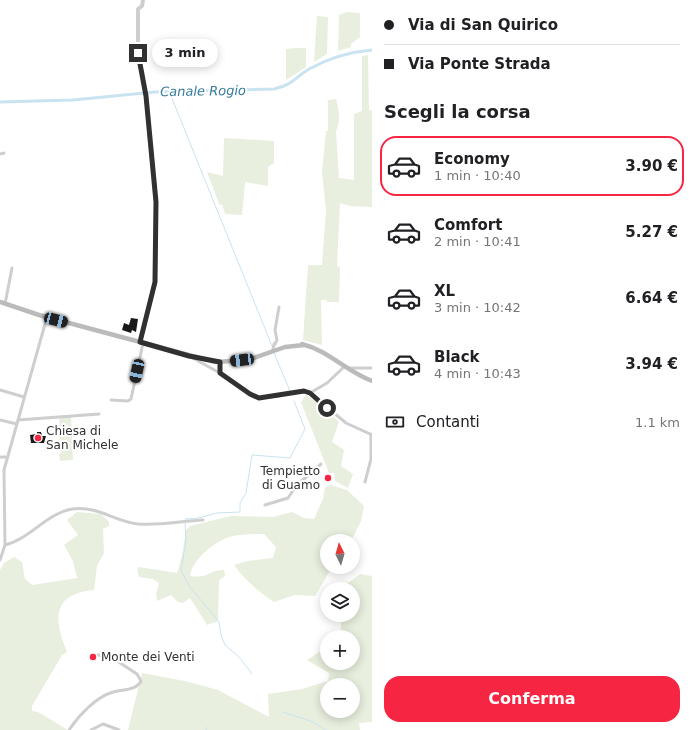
<!DOCTYPE html>
<html lang="it">
<head>
<meta charset="utf-8">
<style>
  :root { --surface:#fff; --page:#f6f6f6; --text:#202124; --muted:#757577; --line:#e0e0e0; --accent:#f62642 }
  body { margin:0; font-family:"DejaVu Sans",sans-serif; background:var(--page); color:var(--text); height:100vh; display:flex; flex-direction:column; font-size:15px; white-space:nowrap }
  * { box-sizing:border-box; margin:0 }
  p { font-size:13px; color:var(--muted) }
  .icon { flex:none; width:22px; height:22px; fill:none; stroke:currentColor; stroke-width:2; stroke-linecap:round; stroke-linejoin:round }
  .map { position:relative; flex:1; overflow:hidden }
  .sheet { display:flex; flex-direction:column; background:var(--surface); width:320px }
  .sheet>* { flex:none }
  .top-card { display:grid; align-content:center; height:88px; padding:0 12px; background:var(--surface) }
  .needle { width:26px; rotate:355deg }
  .tools { position:absolute; left:320px; top:534px; display:grid; gap:8px }
  .tools a { display:grid; place-items:center; width:40px; height:40px; border-radius:50%; background:var(--surface); box-shadow:0 2px 10px #0003; font-size:20px }
  .end { position:absolute; width:18px; height:18px; margin:-9px; border:5px solid #313131; background:#fff; box-shadow:0 0 0 2px #fff }
  .from { border-radius:50% }
  .bubble { position:absolute; height:28px; border-radius:14px; background:var(--surface); box-shadow:0 2px 10px #0003; font-size:13px; font-weight:700; line-height:28px; text-align:center }
  .car { position:absolute; width:12px; height:24px; margin:-12px -6px; border-radius:5px; box-shadow:0 0 3px 1px #0007; background:linear-gradient(#222 24%,#8ab4d8 0 40%,#222 0 76%,#8ab4d8 0 86%,#222 0) }
  .top-card b { display:flex; align-items:center; gap:14px; height:38px; font-size:15px }
  .top-card b+b { border-top:1px solid var(--line) }
  .top-card i { width:10px; height:10px; background:var(--text) }
  ul { padding:0; list-style:none }
  li { display:flex; align-items:center; gap:12px; height:60px; margin:0 8px 6px; padding:0 4px; border:2px solid transparent; border-radius:16px }
  li div { flex:1 }
  li b { display:block; font-size:15px }
  li em { font-style:normal; font-weight:700 }
  li.on { border-color:var(--accent) }
  li>.icon { width:36px; height:36px; stroke-width:1.5 }
  h2 { padding:0 12px; font-size:18px; line-height:48px }
  .pay { display:flex; align-items:center; gap:10px; height:44px; padding:0 12px; font-size:15px }
  .pay p { margin-inline-start:auto }
  .primary-button { display:flex; gap:8px; margin-top:auto; padding:8px 12px }
  .primary-button a { flex:1; height:46px; border-radius:16px; background:var(--accent); color:#fff; font-size:16px; font-weight:700; line-height:46px; text-align:center }
  main { display:flex; flex:1; min-height:0 }
  .map>svg:first-child { display:block }
</style>
</head>
<body>
<main>
<div class="map">
<svg width="372" height="730" viewBox="0 0 372 730">
  <rect width="100%" height="100%" fill="#fff"/>
  <path fill="#e8efde" fill-rule="evenodd" d="M347,12L360,13V37L351,44V47L338,51L339,15Z
    M317,16L328,17L327,54L314,62Z
    M295,48H306V67L286,80V49Z
    M368,55L369,110L372,111V207L350,206L340,203L337,266L340,268L339,302H327L326,300H321L322,345L303,340L308,265H322L326,210L322,172L326,131H328V100L336,99C339,110 341,121 336,131L339,178L354,180V114L362,111V56Z
    M224,138L274,141V163L268,167V186L245,182L242,215L225,214L222,204L220,206L207,172L223,176Z
    M306,395L327,408V410L339,422L332,442L344,450L341,466L353,474L348,488L335,481L334,473H329L301,402Z
    M71,415L73,460L60,461L59,454L61,453L59,416Z
    M330,485L347,490L364,506L361,521L351,541H327V567H332L315,596L295,595L274,602C258,591 246,581 234,565L247,561L273,558L276,547L264,534C253,534 240,534 229,537C214,542 192,560 190,576C209,579 209,570 224,570L225,576L219,580L218,621L207,625L190,598L183,603L178,602L171,595L157,601L156,594L159,583L153,579L139,577L137,570L139,567L177,573L182,556L186,530L190,526L231,516L273,517L292,512L304,518L314,519L323,499L325,488Z
    M77,512L101,514L109,522V526L103,529L104,553L97,566L94,590C51,594 54,620 67,652L62,655L32,706V711L38,712L68,730H0V570L4,563L14,557L22,562L25,579L32,585L77,578L73,561L64,545L78,535L67,520Z
    M360,574L372,576V722L359,723L360,730H128L142,673L185,681L218,690L269,717L268,694L302,689L328,681L329,673L307,660L327,647V663H353V637H337L341,633V615H353V589H340ZM327,685H353V711H327Z"/>
  <g fill="none" stroke-linecap="round" stroke-linejoin="round">
    <path stroke="#c9e3f0" stroke-width="1" d="M169,91L272,346
      M274,353L290,391
      M185,519L198,518L217,513L240,512V503L246,493L252,455L290,458L305,429L294,401
      M185,523L186,540L181,571L190,587L219,622L221,635L225,645L239,657L252,674
      M283,712L313,722L326,730
      M206,730L208,727"/>
    <path stroke="#c9e3f0" stroke-width="3" d="M0,102L73,100L155,92L274,89C293,85 294,78 309,69C329,58 349,52 372,50"/>
  </g>
  <path fill="#181818" d="M131,318L138,319L136,332L132,330L131,333L122,330L124,323L129,325Z
    M37,432H41L42,436H46L44,443H31L30,435L37,434Z"/>
  <g fill="none" stroke-linecap="round" stroke-linejoin="round">
    <path stroke="#cecece" stroke-width="3" d="M0,154L4,153
      M5,304L12,268
      M275,344L277,340L275,330L279,307
      M273,349L274,344
      M189,356L220,373L250,394L259,398L278,396L301,391L310,393L346,423L372,435
      M220,362V373
      M348,368H372
      M0,390L24,397
      M310,393L327,383L344,367
      M111,400L128,401L131,399L143,343
      M0,420L17,424
      M18,420L99,414
      M0,457H7
      M365,482L371,459V435
      M265,505L288,498L296,486L321,464
      M5,545C30,539 47,513 72,509C100,506 113,521 138,524C158,526 182,521 203,520
      M0,560L5,545L4,470L47,317
      M69,730C79,715 96,697 113,692C122,689 136,691 141,681L137,674L111,657L98,655
      M91,730L103,724L119,730"/>
    <path stroke="#cecece" stroke-width="4" d="M140,342L155,282L156,202L146,96L138,53V9L142,6L143,0"/>
    <path stroke="#bbb" stroke-width="4.5" d="M0,302L39,315L215,362L248,360L285,347L304,345
      M302,344C329,351 347,372 372,381"/>
  </g>
  <g fill="none" stroke-linecap="round" stroke-linejoin="round">
    <path stroke="#313131" stroke-width="5" d="M138,53L146,96L156,202L155,282L140,342L189,356L220,362V373L250,394L259,398L304,391L310,393L327,408"/>
  </g>
  <g fill="#f62642" stroke="#fff" stroke-width="1.5">
    <circle cx="38" cy="438" r="4"/>
    <circle cx="328" cy="478" r="4"/>
    <circle cx="93" cy="657" r="4"/>
  </g>
  <g text-anchor="middle" dominant-baseline="central" stroke-width="4" stroke-linejoin="round" paint-order="stroke">
    <g font-size="12" fill="#313131" stroke="#fff" text-anchor="start">
      <text x="46" y="431">Chiesa di<tspan x="46" dy="14">San Michele</tspan></text>
      <text x="320" y="471" text-anchor="end">Tempietto<tspan x="320" dy="14">di Guamo</tspan></text>
      <text x="101" y="657">Monte dei Venti</text>
    </g>
    <g font-size="13" font-style="italic" fill="#367b9c" stroke="#fff">
      <text transform="translate(203 91) rotate(-1)">Canale Rogio</text>
    </g>
  </g>
</svg>
<div class="tools">
<a><svg class="needle" viewBox="-14 -14 28 28"><path d="M0-13l5 13h-10z" fill="#e53935"/><path d="M0 13l5-13h-10z" fill="#757577"/></svg></a>
<a><svg class="icon" aria-label="layers" viewBox="0 0 24 24"><path d="M12 4l9 5-9 5-9-5zM3 14l9 5 9-5"/></svg></a>
<a>+</a>
<a>−</a>
</div>
<i class="end from" style="left:327px;top:408px"></i>
<i class="end" style="left:138px;top:53px"></i>
<div class="bubble" style="left:152px;top:39px;width:66px">3 min</div>
<i class="car" style="left:56px;top:320px;rotate:105deg"></i>
<i class="car" style="left:242px;top:360px;rotate:263deg"></i>
<i class="car" style="left:137px;top:371px;rotate:192deg"></i>
</div>
<section class="sheet">
<div class="top-card">
<b><i class="from"></i>Via di San Quirico</b>
<b><i></i>Via Ponte Strada</b>
</div>
<h2>Scegli la corsa</h2>
<ul>
<li class="on"><svg class="icon" aria-label="car" viewBox="0 0 24 24"><path d="M5 17H2v-5l4-1 3-4h7l3 4 3 1v5h-3M9 17h6M6 11h13"/><circle cx="7" cy="17" r="2"/><circle cx="17" cy="17" r="2"/></svg><div><b>Economy</b><p>1 min · 10:40</p></div><em>3.90 €</em></li>
<li><svg class="icon" aria-label="car" viewBox="0 0 24 24"><path d="M5 17H2v-5l4-1 3-4h7l3 4 3 1v5h-3M9 17h6M6 11h13"/><circle cx="7" cy="17" r="2"/><circle cx="17" cy="17" r="2"/></svg><div><b>Comfort</b><p>2 min · 10:41</p></div><em>5.27 €</em></li>
<li><svg class="icon" aria-label="car" viewBox="0 0 24 24"><path d="M5 17H2v-5l4-1 3-4h7l3 4 3 1v5h-3M9 17h6M6 11h13"/><circle cx="7" cy="17" r="2"/><circle cx="17" cy="17" r="2"/></svg><div><b>XL</b><p>3 min · 10:42</p></div><em>6.64 €</em></li>
<li><svg class="icon" aria-label="car" viewBox="0 0 24 24"><path d="M5 17H2v-5l4-1 3-4h7l3 4 3 1v5h-3M9 17h6M6 11h13"/><circle cx="7" cy="17" r="2"/><circle cx="17" cy="17" r="2"/></svg><div><b>Black</b><p>4 min · 10:43</p></div><em>3.94 €</em></li>
</ul>
<div class="pay"><svg class="icon" aria-label="cash" viewBox="0 0 24 24"><path d="M3 7h18v10H3z"/><circle cx="12" cy="12" r="2"/></svg>Contanti<p>1.1 km</p></div>
<div class="primary-button"><a>Conferma</a></div>
</section>
</main>
</body>
</html>
